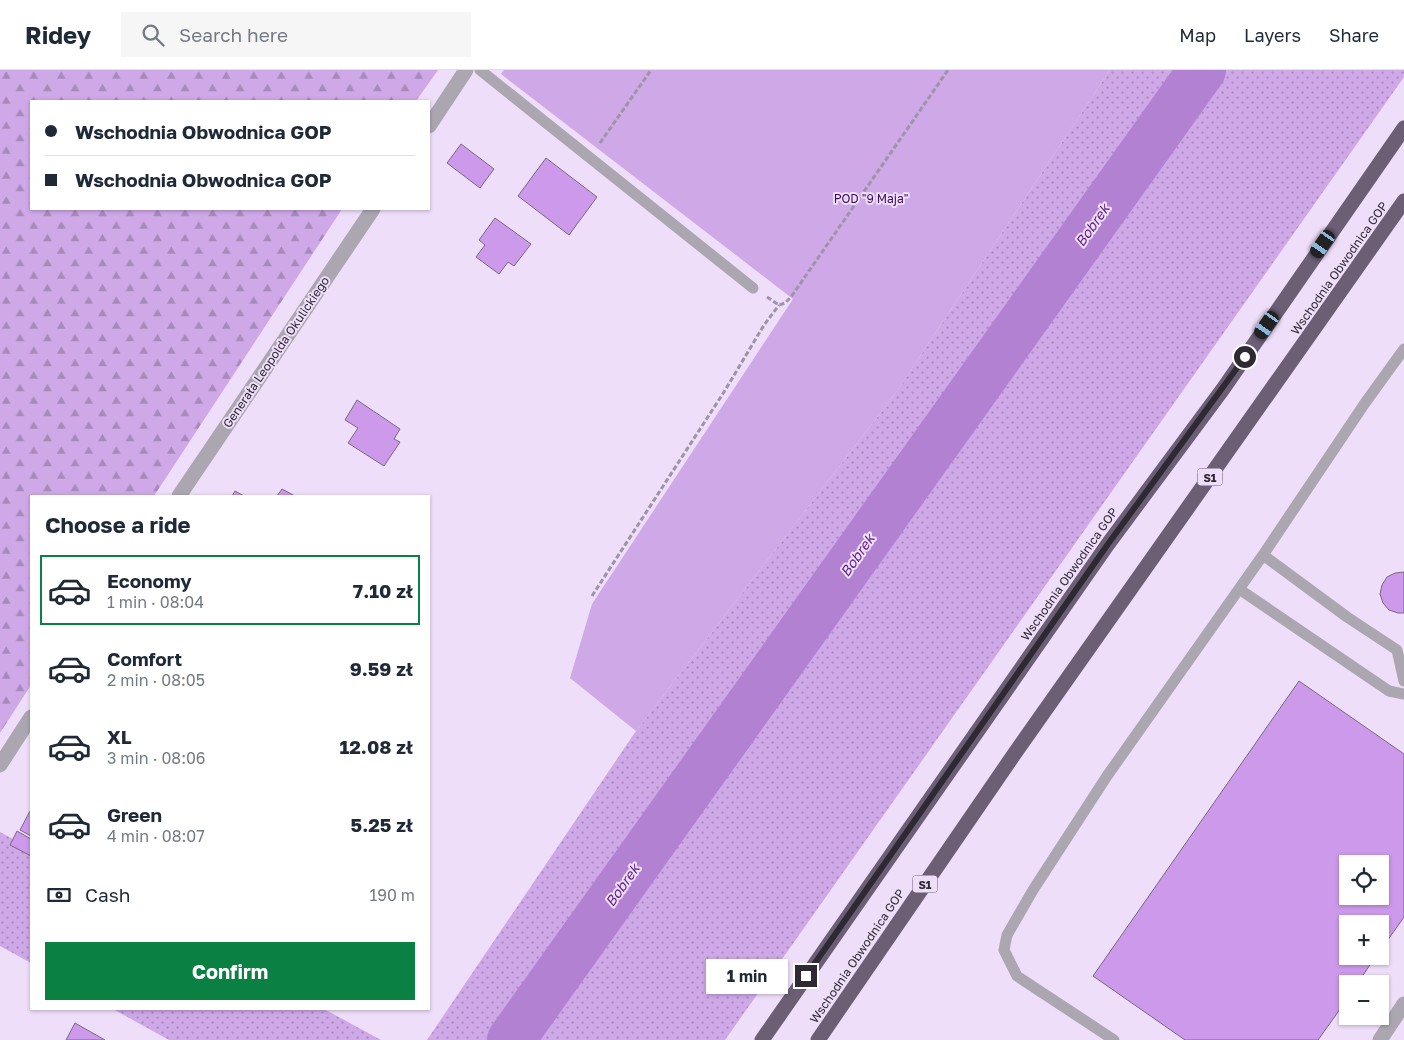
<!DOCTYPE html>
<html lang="en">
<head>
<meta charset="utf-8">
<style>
  :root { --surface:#fff; --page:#f6f6f7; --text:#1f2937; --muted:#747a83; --line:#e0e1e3; --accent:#0b8043 }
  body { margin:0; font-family:"Golos Text",sans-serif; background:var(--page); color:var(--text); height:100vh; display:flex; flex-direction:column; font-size:19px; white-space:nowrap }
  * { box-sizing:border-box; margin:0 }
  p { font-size:16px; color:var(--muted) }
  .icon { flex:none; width:28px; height:28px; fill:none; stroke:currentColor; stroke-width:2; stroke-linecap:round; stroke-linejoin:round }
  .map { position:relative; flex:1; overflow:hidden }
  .drawer { position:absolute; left:30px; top:425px; width:400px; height:515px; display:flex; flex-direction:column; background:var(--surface); border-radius:0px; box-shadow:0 1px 4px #0004 }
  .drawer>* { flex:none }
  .guide { position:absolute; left:30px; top:30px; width:400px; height:110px; border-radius:0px; box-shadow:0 1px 4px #0004; display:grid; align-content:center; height:110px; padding:0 15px; background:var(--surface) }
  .buttons { position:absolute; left:1339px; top:785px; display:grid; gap:10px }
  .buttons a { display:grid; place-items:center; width:50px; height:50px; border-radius:0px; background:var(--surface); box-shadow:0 1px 4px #0004; font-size:25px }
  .end { position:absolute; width:22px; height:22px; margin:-11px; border:6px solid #2f2933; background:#fff; box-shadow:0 0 0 2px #fff }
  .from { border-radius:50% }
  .bubble { position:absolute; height:35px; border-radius:0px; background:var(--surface); box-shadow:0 1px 4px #0004; font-size:16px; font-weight:700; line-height:35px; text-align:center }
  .car { position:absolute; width:15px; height:30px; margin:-15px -8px; border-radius:6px; box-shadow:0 0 4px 1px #0007; background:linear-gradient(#222 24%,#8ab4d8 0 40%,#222 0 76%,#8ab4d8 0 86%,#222 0) }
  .guide b { display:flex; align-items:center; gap:18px; height:48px; font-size:19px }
  .guide b+b { border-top:1px solid var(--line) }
  .guide i { width:12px; height:12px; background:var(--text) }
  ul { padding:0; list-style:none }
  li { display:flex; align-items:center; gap:15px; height:70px; margin:0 10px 8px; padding:0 5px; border:2px solid transparent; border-radius:0px }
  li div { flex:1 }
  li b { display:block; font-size:19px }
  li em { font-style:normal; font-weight:700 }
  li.on { border-color:var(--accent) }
  li>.icon { width:45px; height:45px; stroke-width:1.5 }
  h2 { padding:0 15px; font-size:22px; line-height:60px }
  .pay { display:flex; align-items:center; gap:12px; height:55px; padding:0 15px; font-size:19px }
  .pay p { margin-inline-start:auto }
  .button { display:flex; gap:10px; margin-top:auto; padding:10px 15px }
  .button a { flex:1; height:58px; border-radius:0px; background:var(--accent); color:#fff; font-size:20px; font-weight:700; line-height:58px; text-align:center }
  header { display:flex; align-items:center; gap:30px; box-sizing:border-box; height:70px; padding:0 25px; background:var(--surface); border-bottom:1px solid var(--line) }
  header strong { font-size:24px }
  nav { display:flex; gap:28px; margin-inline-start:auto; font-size:18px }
  .search { width:350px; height:45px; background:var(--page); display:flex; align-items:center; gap:12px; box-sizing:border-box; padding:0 18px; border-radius:0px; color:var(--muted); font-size:19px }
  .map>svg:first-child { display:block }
</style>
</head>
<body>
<header>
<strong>Ridey</strong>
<div class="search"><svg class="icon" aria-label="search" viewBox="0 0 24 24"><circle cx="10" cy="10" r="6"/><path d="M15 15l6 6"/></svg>Search here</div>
<nav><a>Map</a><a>Layers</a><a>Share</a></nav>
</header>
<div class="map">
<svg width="1404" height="970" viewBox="0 0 1404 970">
  <defs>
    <pattern id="grass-dots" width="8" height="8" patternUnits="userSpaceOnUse" patternTransform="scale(1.25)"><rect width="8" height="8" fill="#cea8e7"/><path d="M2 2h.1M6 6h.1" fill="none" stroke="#a889bc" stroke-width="1.8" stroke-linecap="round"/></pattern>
    <pattern id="forest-firs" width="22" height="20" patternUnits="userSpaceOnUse" patternTransform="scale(1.25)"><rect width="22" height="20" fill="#cea8e7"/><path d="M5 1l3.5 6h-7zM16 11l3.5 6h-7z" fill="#a889bc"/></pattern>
  </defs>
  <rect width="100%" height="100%" fill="#eedef9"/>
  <path fill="url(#grass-dots)" d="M1110,0H1404V7L725,970H427L636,661L895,324Z
    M0,762L31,779V893L0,876Z
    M113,939H324L381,970H169Z"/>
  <path fill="url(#forest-firs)" d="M0,0H438L416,31H31V139H342L154,426H31V615L0,663Z"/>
  <path fill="#cea8e7" d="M504,0H1110L895,324L636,661L570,608L592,534L793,229L501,4Z"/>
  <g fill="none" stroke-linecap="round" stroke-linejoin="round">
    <path stroke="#b381d1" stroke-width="48" d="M511,970L1202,0"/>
  </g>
  <path fill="#cc99eb" stroke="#786a82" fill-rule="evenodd" d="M461,74L494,99L480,118L447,93Z
    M546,88L597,127L569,165L518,126Z
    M495,148L531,174L514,196L508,192L499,204L476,187L485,175L479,170Z
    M357,330L400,359L394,369L400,372L384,396L348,373L358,358L345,350Z
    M282,419L295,426H277Z
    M235,421L244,426H232Z
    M1404,502V543H1398L1389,540L1383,533L1380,524L1382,515L1387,507L1395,503Z
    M1299,611L1404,684V847L1380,881V854H1348V886H1376L1357,914H1348V928L1318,970H1185L1093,906ZM1348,794H1380V826H1348Z
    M30,741L31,742V766L20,760Z
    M17,761L31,769V786L10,775Z
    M75,953L105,970H66Z"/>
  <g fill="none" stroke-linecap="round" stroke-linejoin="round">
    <path stroke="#9f93a7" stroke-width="3" stroke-dasharray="5 2.5" stroke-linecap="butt" d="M600,73L651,0
      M767,227L779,235L785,233L791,227L948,0
      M592,526L724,322L764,255L779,235"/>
    <path stroke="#aca6b1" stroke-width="11" d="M480,0L753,218
      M1263,485L1347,547L1397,580L1404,611
      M1239,519L1389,621L1404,624
      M1114,970L1017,906L1004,880L1007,865L1033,820L1107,706L1263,485L1365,333L1404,279"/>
    <path stroke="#aca6b1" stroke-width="15" d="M429,56L466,0
      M179,426L373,139
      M0,695L31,647
      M1380,970L1404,934"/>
    <path stroke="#6b5e75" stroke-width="15" d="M762,970L1108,474L1223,319L1404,58
      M818,970L1015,683L1404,131"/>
  </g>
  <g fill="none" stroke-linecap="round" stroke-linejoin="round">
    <path stroke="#2f2933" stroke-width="6" d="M806,906L1108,474L1245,287"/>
  </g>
  <g text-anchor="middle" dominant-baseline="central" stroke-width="4" stroke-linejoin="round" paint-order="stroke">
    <g fill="#eedef9" stroke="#685f6e" stroke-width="1">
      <rect x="1197.5" y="398.5" width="25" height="17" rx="4"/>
      <rect x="912.5" y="805.5" width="25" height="17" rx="4"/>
    </g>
    <g font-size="11" font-weight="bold" fill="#2f2933">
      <text x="1210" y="407">S1</text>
      <text x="925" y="814">S1</text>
    </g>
    <g font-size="12" fill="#3f0d57" stroke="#eedef9">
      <text x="871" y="128">POD "9 Maja"</text>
    </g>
    <g font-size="12" fill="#2f2933" stroke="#eedef9">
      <text transform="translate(1339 198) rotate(-55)">Wschodnia Obwodnica GOP</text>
      <text transform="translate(276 282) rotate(-56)">Generała Leopolda Okulickiego</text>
      <text transform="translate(1069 504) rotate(-55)">Wschodnia Obwodnica GOP</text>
      <text transform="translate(857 886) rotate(-56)">Wschodnia Obwodnica GOP</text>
    </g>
    <g font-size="14" font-style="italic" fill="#5e1d7e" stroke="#eedef9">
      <text transform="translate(1092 155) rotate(-55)">Bobrek</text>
      <text transform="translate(857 485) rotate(-55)">Bobrek</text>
      <text transform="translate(622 815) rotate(-55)">Bobrek</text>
    </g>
  </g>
</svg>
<div class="buttons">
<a><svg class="icon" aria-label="locate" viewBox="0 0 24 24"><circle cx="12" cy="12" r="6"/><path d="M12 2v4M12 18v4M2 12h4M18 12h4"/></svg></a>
<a>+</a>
<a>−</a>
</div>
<i class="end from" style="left:1245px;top:287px"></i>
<i class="end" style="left:806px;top:906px"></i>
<div class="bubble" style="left:706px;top:889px;width:82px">1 min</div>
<i class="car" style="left:1323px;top:174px;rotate:215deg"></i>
<i class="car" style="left:1267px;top:255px;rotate:215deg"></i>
<div class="guide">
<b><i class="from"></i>Wschodnia Obwodnica GOP</b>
<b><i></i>Wschodnia Obwodnica GOP</b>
</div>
<section class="drawer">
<h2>Choose a ride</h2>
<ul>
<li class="on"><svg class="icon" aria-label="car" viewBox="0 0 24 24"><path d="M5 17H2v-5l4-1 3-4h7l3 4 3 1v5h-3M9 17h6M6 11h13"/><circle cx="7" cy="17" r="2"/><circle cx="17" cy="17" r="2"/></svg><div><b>Economy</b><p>1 min · 08:04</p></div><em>7.10 zł</em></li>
<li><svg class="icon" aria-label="car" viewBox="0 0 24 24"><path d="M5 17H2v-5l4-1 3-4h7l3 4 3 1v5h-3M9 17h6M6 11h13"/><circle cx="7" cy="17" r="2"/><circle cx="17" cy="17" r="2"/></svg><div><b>Comfort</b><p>2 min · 08:05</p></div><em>9.59 zł</em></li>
<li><svg class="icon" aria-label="car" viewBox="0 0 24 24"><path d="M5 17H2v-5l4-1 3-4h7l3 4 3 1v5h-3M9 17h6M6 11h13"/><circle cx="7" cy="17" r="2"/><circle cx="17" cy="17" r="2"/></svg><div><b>XL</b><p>3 min · 08:06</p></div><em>12.08 zł</em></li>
<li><svg class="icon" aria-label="car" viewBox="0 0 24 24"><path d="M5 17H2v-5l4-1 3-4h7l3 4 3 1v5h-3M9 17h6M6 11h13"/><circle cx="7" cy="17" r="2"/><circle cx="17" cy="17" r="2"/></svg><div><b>Green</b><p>4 min · 08:07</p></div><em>5.25 zł</em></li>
</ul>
<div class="pay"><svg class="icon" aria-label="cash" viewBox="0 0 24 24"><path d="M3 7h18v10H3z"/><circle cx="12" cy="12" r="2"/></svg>Cash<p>190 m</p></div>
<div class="button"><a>Confirm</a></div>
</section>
</div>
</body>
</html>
